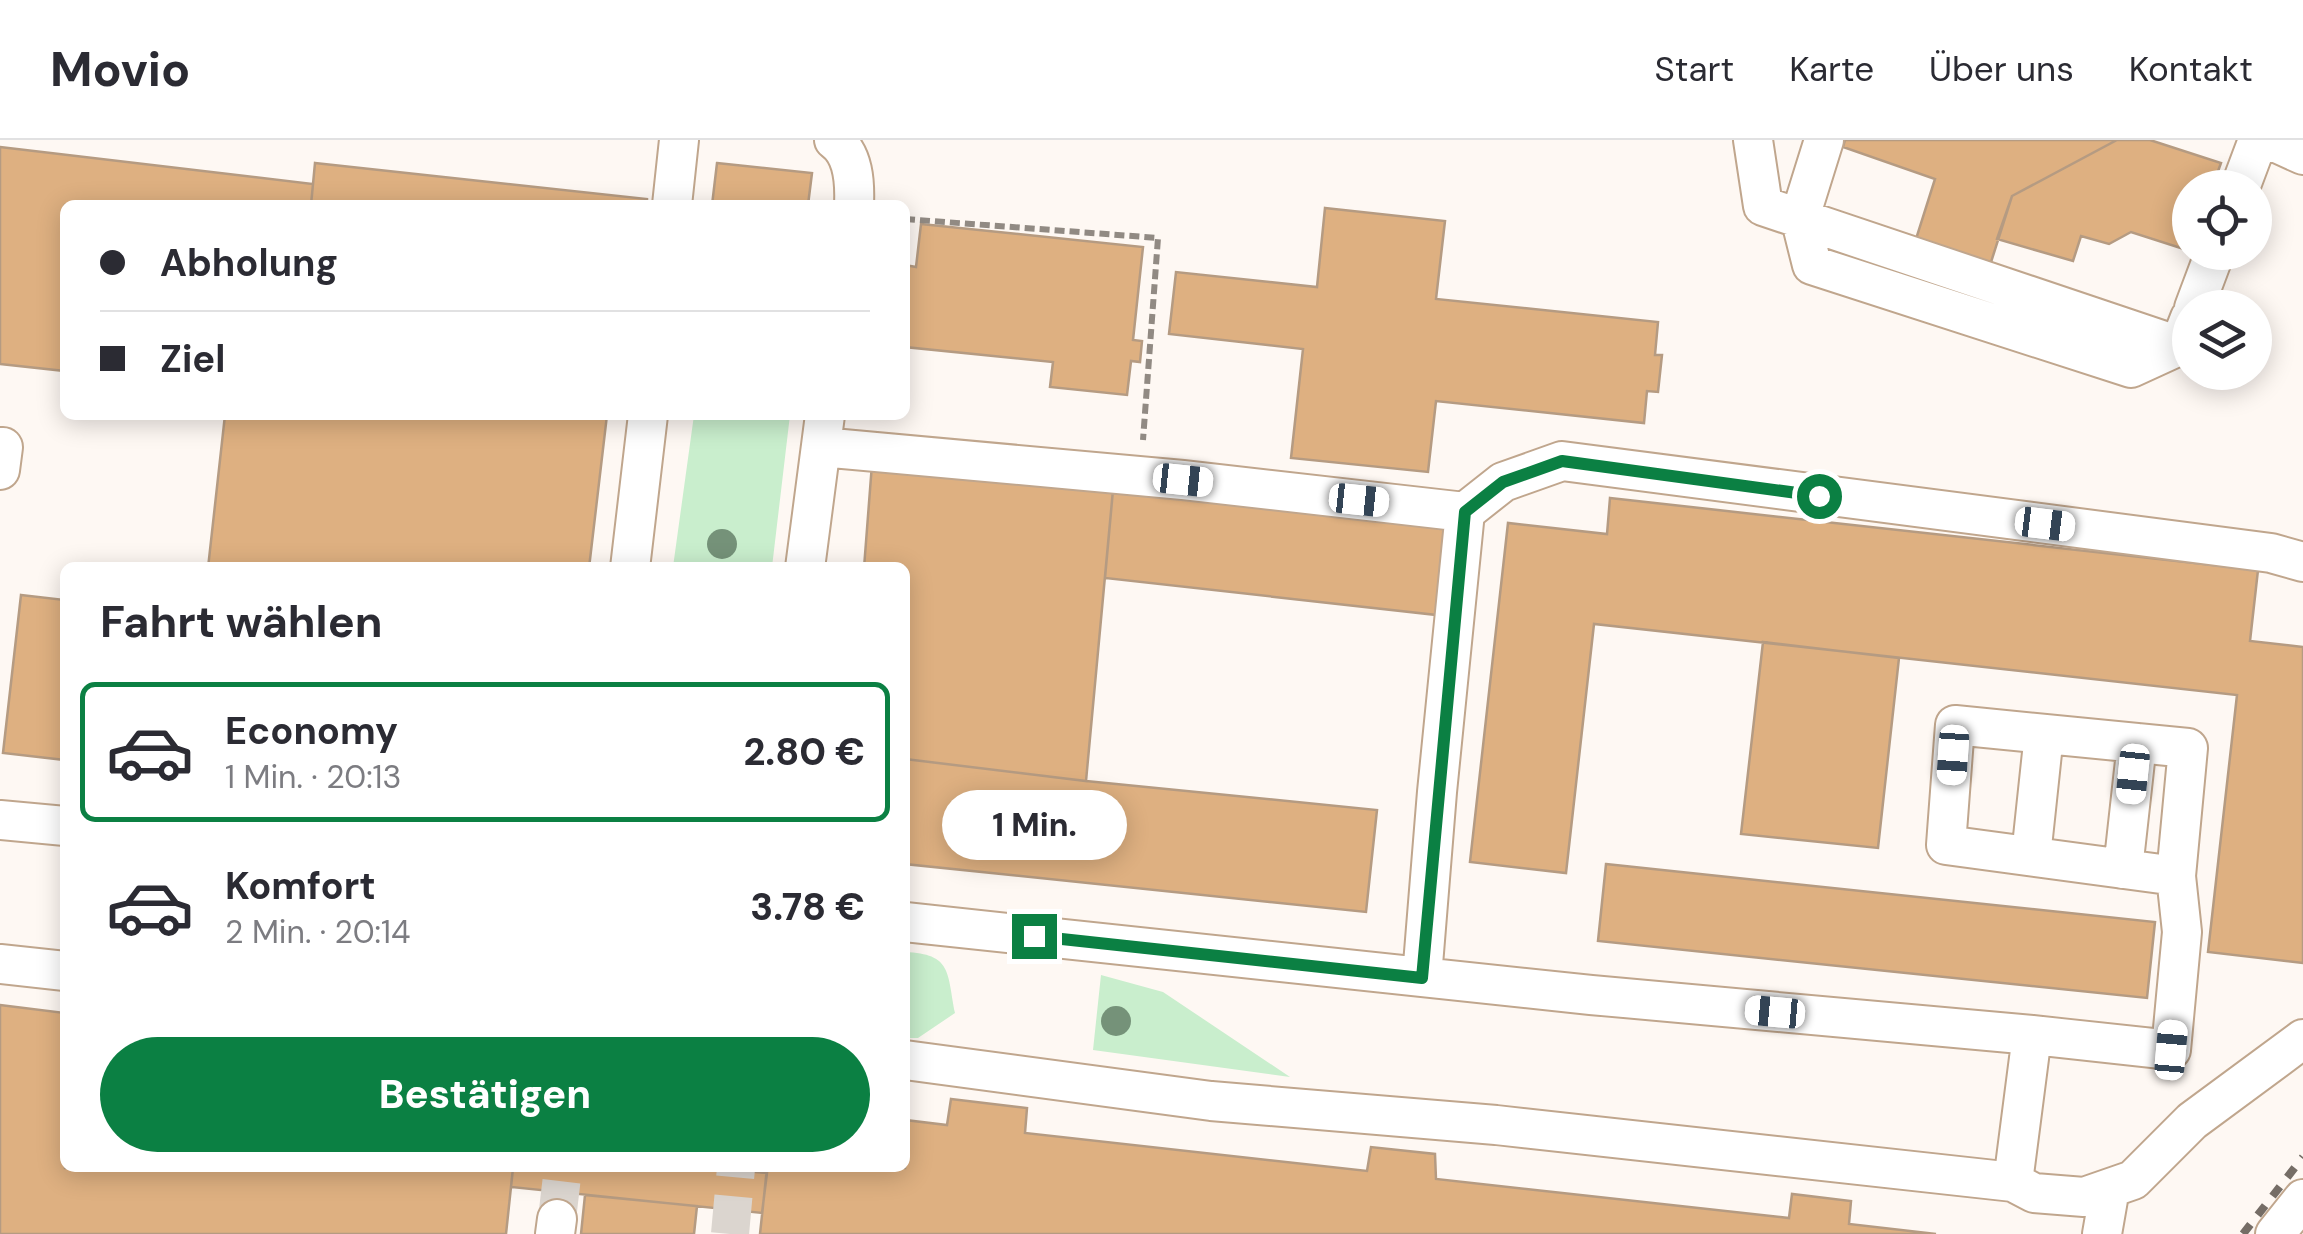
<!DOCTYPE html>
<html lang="de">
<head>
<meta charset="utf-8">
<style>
  :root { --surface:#fff; --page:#f2f2f3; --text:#2b2b33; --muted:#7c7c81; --line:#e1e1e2; --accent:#0b8043 }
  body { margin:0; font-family:"DM Sans",sans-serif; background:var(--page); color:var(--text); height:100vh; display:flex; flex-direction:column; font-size:38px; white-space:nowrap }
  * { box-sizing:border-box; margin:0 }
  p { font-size:32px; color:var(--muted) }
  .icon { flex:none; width:55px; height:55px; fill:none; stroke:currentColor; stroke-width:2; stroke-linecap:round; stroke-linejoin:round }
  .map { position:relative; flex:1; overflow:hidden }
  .side { position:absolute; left:60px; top:422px; width:850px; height:610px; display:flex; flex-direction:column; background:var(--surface); border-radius:15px; box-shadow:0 5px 25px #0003 }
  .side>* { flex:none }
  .top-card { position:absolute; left:60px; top:60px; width:850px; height:220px; border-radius:15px; box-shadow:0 5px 25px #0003; display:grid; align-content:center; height:220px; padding:0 40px; background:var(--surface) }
  .controls { position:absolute; left:2172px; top:30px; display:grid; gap:20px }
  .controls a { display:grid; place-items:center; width:100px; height:100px; border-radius:50%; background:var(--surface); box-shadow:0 5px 25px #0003; font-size:50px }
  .end { position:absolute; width:45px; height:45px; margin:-22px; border:12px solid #0b8043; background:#fff; box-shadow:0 0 0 5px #fff }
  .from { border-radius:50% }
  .bubble { position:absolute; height:70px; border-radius:35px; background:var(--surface); box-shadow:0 5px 25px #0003; font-size:32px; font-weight:800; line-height:70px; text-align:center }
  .car { position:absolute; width:30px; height:60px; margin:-30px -15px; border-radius:12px; box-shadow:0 0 8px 2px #0007; background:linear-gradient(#fff 24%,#345 0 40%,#fff 0 76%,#345 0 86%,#fff 0) }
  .top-card b { display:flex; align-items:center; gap:35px; height:95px; font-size:38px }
  .top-card b+b { border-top:2px solid var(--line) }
  .top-card i { width:25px; height:25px; background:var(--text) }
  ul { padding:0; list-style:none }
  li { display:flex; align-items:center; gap:30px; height:140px; margin:0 20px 15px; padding:0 20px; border:5px solid transparent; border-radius:15px }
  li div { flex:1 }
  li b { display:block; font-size:38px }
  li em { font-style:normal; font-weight:800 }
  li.selected { border-color:var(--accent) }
  li>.icon { width:90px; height:90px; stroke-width:1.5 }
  h2 { padding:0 40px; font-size:45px; line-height:120px }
  .action { display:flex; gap:20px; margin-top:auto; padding:20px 40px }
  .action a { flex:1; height:115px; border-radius:60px; background:var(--accent); color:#fff; font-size:40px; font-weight:800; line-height:115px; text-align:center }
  header { display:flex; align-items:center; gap:60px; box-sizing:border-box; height:140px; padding:0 50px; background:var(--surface); border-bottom:2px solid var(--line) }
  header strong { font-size:48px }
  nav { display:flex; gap:55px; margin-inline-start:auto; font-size:35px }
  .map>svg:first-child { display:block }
</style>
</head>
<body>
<header>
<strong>Movio</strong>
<nav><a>Start</a><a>Karte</a><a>Über uns</a><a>Kontakt</a></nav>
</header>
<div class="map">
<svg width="2303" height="1094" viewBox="0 0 2303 1094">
  <rect width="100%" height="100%" fill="#fef8f3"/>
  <path fill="#c9eecd" d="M694,275H790L772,427H673Z
    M905,812C952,814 947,832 955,873L918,898H905Z
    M1101,835L1163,852L1290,937L1093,910Z"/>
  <path fill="#deb081" stroke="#b59b82" stroke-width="2.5" d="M1845,0H2117L2012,56L1979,160L1904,137L1935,39L1843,7Z
    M2117,0H2150L2221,23L2212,48H2190V111L2131,92L2109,104L2081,96L2073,121L1997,99L2012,56Z
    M0,7L313,44L311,65H65V231L0,224Z
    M315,23L647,59V65H311Z
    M717,23L812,33L808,65H712Z
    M1325,68L1445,81L1436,159L1658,182L1655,215H1662L1658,252L1647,251L1644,283L1436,261L1428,332L1291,318L1303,209L1169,194L1176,132L1317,147Z
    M921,84L1143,107L1133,200L1142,201L1140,222L1131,221L1127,255L1050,247L1053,222L905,207V125L916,127Z
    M225,275H607L589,428H208Z
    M872,324L1113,350L1086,641L905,619V428H864Z
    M1113,350L1447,389L1437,475L1105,438Z
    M1610,358L2258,430L2250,501L2303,507V823L2208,812L2237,555L1594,484L1566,733L1470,722L1508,383L1607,394Z
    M21,455L65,460V620L3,613Z
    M1763,502L1899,518L1878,708L1741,694Z
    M905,619L1086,641L1377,670L1366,772L905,724Z
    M1606,724L2155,782L2147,858L1598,801Z
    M0,865L65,873V1028H513L506,1094H0Z
    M951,959L1027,968L1025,993L1367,1031L1371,1007L1435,1014L1436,1039L1789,1078L1792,1054L1851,1061L1849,1084L1936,1094H760L767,1028H905V980L947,985Z
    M513,1028H712L767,1033L762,1073L511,1047Z
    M585,1055L697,1066L694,1094H581Z"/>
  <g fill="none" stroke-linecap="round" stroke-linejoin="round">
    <path stroke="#dbd5cf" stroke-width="38" stroke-dasharray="38 19" stroke-linecap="butt" d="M557,1079L563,1028
      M730,1094L736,1028"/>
    <defs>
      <path id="minor" d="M834,0C854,14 855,43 854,65
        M1753,0L1763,66L2179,206L2190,178
        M1824,0L1800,77L1812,125L2131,228L2179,206
        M2270,0L2303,15
        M2240,48L2258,0
        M672,65L679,0
        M2194,168L2215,112
        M0,307H3L0,330
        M821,307L1183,340L1465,372L1503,342L1562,321L2271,413L2303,422
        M630,428L648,275
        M805,428L825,275
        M1955,585L2188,608L2176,736L1946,705Z
        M0,680L65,686
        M2031,716L2044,594
        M2123,729L2137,603
        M905,782L1591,855L2032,895L2013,1042L1496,985L1211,961L905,920
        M0,824L65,831
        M1422,837L1437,652L1465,372
        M2032,895L2171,910L2182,792L2176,736
        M2013,1042L2034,1053L2084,1057L2133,1040L2192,981L2303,899
        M555,1094L557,1079
        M2102,1094L2110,1048
        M2275,1094L2303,1059"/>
    </defs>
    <use href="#minor" stroke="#c0a68d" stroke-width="42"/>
    <path stroke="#918a83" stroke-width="6" stroke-dasharray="10 5" stroke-linecap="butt" d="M905,79L1158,98L1143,300"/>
    <use href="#minor" stroke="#fff" stroke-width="38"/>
    <path stroke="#756d66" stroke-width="8" stroke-dasharray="12 12" stroke-linecap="butt" d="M2243,1094L2303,1017"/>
  </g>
  <g fill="#759279">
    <circle cx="722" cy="404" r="15"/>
    <circle cx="1116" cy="881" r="15"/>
  </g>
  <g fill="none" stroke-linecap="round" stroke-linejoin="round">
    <path stroke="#0b8043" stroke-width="12" d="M1034,796L1422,838L1465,372L1503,342L1562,321L1819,356"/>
  </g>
</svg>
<div class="controls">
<a><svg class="icon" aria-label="locate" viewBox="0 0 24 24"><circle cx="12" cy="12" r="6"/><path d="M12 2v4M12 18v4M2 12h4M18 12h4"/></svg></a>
<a><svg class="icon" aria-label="layers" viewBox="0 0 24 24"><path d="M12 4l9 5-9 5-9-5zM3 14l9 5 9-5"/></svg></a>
</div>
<i class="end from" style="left:1819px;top:356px"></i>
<i class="end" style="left:1034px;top:796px"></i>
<div class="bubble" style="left:942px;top:650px;width:185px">1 Min.</div>
<i class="car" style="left:1183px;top:340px;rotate:96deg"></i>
<i class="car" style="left:1359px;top:360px;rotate:96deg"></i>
<i class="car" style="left:2045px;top:384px;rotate:97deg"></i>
<i class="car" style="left:1953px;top:615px;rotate:184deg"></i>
<i class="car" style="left:2133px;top:634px;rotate:186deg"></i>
<i class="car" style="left:1775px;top:872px;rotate:275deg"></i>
<i class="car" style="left:2171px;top:910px;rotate:5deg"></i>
<div class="top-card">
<b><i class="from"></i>Abholung</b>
<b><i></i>Ziel</b>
</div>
<section class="side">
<h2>Fahrt wählen</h2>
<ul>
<li class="selected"><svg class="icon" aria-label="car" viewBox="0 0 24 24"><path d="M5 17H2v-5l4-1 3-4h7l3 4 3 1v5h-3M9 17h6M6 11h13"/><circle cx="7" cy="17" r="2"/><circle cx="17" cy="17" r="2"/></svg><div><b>Economy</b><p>1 Min. · 20:13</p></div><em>2.80 €</em></li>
<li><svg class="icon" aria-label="car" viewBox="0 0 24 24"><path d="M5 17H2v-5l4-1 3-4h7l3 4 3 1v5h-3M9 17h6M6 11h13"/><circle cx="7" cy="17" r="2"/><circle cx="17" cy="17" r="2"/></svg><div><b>Komfort</b><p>2 Min. · 20:14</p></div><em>3.78 €</em></li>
</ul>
<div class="action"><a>Bestätigen</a></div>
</section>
</div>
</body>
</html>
